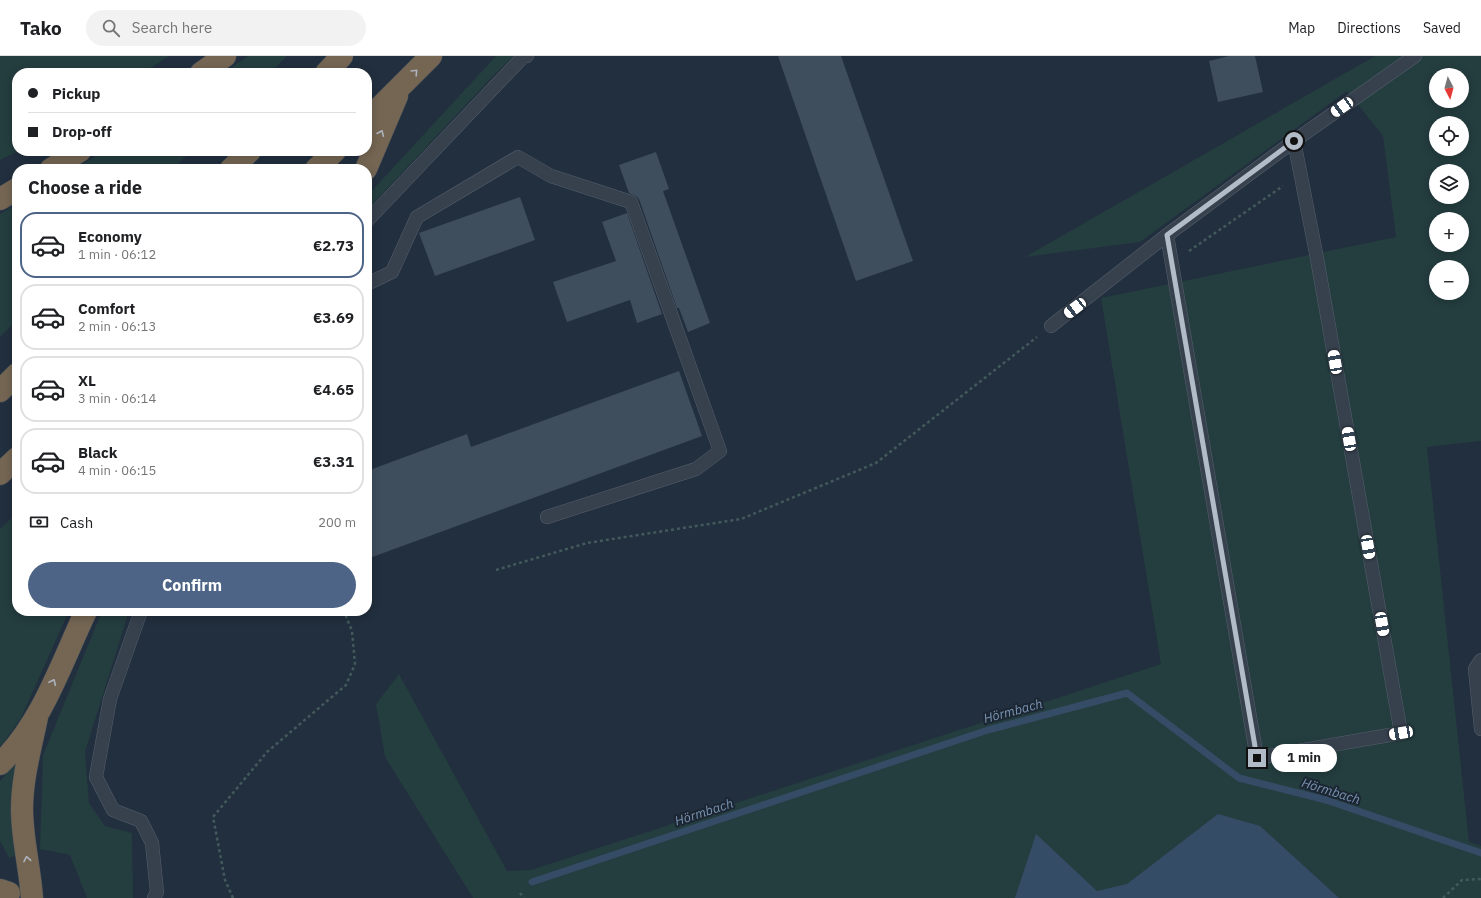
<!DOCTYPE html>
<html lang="en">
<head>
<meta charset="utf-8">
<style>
  :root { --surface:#fff; --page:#f2f2f2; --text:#202124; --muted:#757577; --line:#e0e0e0; --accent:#4d6486 }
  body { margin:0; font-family:"IBM Plex Sans",sans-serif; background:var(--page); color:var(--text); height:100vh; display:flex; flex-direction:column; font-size:15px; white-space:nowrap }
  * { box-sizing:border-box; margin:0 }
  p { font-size:13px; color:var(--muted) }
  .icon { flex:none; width:22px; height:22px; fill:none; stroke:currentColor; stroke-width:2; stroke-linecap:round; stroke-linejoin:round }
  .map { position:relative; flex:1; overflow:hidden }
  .drawer { position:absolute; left:12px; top:108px; width:360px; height:452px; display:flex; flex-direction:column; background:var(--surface); border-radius:16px; box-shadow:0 2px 10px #0003 }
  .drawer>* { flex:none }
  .banner { position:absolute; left:12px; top:12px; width:360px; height:88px; border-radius:16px; box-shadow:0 2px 10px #0003; display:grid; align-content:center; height:88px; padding:0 16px; background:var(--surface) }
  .needle { width:26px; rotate:174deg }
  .tools { position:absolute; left:1429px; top:12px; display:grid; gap:8px }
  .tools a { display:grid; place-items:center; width:40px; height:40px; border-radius:50%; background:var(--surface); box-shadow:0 2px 10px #0003; font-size:20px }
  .end { position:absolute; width:18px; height:18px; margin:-9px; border:5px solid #b2bcc9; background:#111; box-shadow:0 0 0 2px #111 }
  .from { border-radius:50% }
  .bubble { position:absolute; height:28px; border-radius:14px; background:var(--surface); box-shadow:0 2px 10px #0003; font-size:13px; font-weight:700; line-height:28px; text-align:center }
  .car { position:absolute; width:12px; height:24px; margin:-12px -6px; border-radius:5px; box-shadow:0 0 3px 1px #0007; background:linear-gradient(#fff 24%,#345 0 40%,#fff 0 76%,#345 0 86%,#fff 0) }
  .banner b { display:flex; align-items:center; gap:14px; height:38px; font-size:15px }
  .banner b+b { border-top:1px solid var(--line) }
  .banner i { width:10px; height:10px; background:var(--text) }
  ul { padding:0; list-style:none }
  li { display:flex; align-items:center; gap:12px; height:66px; margin:0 8px 6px; padding:0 8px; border:2px solid var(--line); border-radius:16px }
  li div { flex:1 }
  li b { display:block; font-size:15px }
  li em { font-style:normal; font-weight:700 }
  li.selected { border-color:var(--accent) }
  li>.icon { width:36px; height:36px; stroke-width:1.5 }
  h2 { padding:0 16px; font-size:18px; line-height:48px }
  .pay { display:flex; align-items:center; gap:10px; height:44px; padding:0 16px; font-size:15px }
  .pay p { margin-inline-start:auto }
  .primary-button { display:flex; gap:8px; margin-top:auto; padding:8px 16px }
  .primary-button a { flex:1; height:46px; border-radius:24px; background:var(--accent); color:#fff; font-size:16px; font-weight:700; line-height:46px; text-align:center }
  header { display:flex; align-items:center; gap:24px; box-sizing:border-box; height:56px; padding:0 20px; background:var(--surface); border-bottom:1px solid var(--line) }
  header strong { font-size:19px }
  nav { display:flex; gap:22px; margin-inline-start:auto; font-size:14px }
  .search { width:280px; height:36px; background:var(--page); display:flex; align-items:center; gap:10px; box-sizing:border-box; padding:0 14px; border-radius:22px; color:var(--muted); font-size:15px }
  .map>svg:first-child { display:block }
</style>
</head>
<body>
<header>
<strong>Tako</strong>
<div class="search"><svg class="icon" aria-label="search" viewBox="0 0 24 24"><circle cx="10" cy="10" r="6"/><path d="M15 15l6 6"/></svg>Search here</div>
<nav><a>Map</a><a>Directions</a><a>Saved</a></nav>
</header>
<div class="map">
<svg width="1481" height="842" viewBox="0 0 1481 842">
  <rect width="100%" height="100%" fill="#222f3e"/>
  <path fill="#243d3f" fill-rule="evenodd" d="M0,0H169L143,17H17V95H19L0,104Z
    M248,0H287L270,17H223Z
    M496,0H514L496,17L367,154V140Z
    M1375,0H1481V385L1427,391L1469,786L1481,790V842H473L385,701L376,648L399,618L507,815L531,814L1161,608L1101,242L1396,181L1383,80L1347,35L1140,186L1025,201ZM1436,19H1462V45H1436ZM1436,67H1462V93H1436ZM1436,115H1462V141H1436ZM1436,163H1462V189H1436ZM1436,211H1462V237H1436Z
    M104,95H191L173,113H75Z
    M17,148V264L0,281V158Z
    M17,457V555H69L21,662L4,686L0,690V473Z
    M102,555H129L85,696L89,747L105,770L132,777L133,842H87L70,799L40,793L43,699Z
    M22,700L13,761L15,800L9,802L0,785V725Z"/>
  <path fill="#354c66" d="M1218,758L1260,770L1339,842H1015L1036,778L1097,835L1127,828Z"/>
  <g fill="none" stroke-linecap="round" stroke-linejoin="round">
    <path stroke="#354c66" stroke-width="7" d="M532,826L988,674L1127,637L1239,722L1326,744L1481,797"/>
  </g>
  <path fill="#3e4e5d" d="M778,0H841L913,205L856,225Z
    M1229,0H1255L1263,36L1218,46L1209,5Z
    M656,96L669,133L663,135L710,267L688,276L679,252H677L639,143L636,140L629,137L619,109Z
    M520,141L535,184L435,220L419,177Z
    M627,157L662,258L637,267L630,244L567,266L553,226L616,205L602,166Z
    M679,315L702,380L367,503V415L467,378L471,391Z"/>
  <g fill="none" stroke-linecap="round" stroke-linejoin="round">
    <defs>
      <path id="service" d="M367,165L523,1L527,0
        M1167,179L1257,702L1401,677L1316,197L1294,85
        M367,228L392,216L417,161L518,101L551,120L631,146L720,395L696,413L547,461
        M1051,270L1167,179L1294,85L1415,0
        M141,555L110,643L96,721L113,754L141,765L152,787L157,836L154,842
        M1481,604L1475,613L1481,673"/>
      <path id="motorway" d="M201,17L225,0
        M326,17L342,0
        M367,64L431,0
        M51,113L80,95
        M231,113L250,95
        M316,113L335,95
        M366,113L397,40
        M0,143L17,133
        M0,335L17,318
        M0,418L17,402
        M0,708C42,667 61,608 86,555
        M0,834L9,837
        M32,842C30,812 22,783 22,753C22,722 31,691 37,661"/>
    </defs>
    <use href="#service" stroke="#555f6c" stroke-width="14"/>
    <use href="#motorway" stroke="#424c59" stroke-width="23"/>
    <path stroke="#425a5c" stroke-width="2.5" stroke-dasharray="3 3" stroke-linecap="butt" d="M1189,195L1283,130
      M496,514L587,487L741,463L876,407L1037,281
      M520,837L524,842
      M233,842L225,824L213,761L267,696L346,629L355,608L352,575L344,555
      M1443,842L1462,824L1481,823"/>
    <use href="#service" stroke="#37414e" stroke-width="13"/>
    <use href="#motorway" stroke="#756653" stroke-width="22"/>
  </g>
  <defs><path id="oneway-chevron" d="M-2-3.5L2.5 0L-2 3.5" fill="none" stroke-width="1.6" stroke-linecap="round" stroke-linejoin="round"/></defs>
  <g stroke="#acb3bd">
    <use href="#oneway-chevron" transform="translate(415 16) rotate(-46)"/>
    <use href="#oneway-chevron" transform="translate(381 77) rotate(-67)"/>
    <use href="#oneway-chevron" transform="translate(53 626) rotate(-65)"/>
    <use href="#oneway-chevron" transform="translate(27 803) rotate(-101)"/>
  </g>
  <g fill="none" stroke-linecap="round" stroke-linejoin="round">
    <path stroke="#b2bcc9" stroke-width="5" d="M1257,702L1167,179L1294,85"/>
  </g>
  <g text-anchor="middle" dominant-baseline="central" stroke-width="4" stroke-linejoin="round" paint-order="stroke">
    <g font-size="13" font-style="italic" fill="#7994b2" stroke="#1c2633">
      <text transform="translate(1013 655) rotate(-15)">Hörmbach</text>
      <text transform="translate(1331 735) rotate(17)">Hörmbach</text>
      <text transform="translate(704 756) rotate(-18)">Hörmbach</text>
    </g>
  </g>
</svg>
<div class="tools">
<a><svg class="needle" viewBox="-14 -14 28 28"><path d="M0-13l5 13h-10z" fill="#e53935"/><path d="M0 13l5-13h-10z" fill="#757577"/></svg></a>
<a><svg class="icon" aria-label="locate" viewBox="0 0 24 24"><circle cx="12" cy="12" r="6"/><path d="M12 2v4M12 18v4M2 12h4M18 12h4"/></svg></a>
<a><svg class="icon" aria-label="layers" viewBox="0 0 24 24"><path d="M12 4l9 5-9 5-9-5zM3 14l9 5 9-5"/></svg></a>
<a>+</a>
<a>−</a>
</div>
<i class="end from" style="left:1294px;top:85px"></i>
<i class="end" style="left:1257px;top:702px"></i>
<div class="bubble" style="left:1271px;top:688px;width:66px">1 min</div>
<i class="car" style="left:1342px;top:51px;rotate:235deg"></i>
<i class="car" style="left:1075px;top:252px;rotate:232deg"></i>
<i class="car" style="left:1335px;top:306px;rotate:350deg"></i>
<i class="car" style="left:1349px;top:383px;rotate:350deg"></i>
<i class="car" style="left:1368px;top:491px;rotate:170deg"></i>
<i class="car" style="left:1382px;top:568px;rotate:170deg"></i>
<i class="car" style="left:1401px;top:677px;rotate:260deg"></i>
<div class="banner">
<b><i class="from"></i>Pickup</b>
<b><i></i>Drop-off</b>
</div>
<section class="drawer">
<h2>Choose a ride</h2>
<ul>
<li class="selected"><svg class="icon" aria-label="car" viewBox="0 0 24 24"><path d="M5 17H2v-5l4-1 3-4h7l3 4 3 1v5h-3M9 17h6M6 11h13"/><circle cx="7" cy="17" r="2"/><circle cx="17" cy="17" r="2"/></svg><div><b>Economy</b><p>1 min · 06:12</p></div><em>€2.73</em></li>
<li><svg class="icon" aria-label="car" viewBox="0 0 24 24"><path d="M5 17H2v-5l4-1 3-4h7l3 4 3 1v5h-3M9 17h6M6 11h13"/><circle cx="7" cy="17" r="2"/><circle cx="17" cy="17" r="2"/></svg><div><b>Comfort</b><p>2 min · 06:13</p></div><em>€3.69</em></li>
<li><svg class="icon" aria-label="car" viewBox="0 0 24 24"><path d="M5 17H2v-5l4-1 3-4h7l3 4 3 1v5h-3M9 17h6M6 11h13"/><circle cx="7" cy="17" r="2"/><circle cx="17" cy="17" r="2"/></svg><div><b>XL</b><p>3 min · 06:14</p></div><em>€4.65</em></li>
<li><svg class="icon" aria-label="car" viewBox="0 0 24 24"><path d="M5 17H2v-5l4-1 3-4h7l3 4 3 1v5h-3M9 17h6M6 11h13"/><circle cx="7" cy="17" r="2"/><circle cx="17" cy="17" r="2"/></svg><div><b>Black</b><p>4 min · 06:15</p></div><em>€3.31</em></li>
</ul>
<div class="pay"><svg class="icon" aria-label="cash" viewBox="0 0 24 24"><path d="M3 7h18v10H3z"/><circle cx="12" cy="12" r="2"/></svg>Cash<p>200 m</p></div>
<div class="primary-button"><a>Confirm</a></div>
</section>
</div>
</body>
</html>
